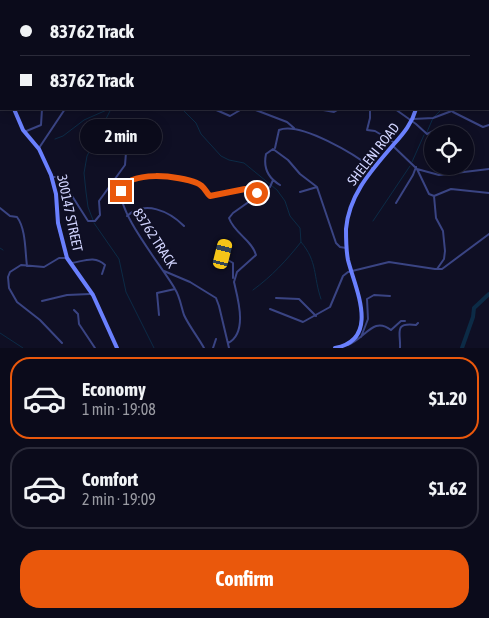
<!DOCTYPE html>
<html lang="en">
<head>
<meta charset="utf-8">
<style>
  :root { --surface:#0b0b1b; --page:#141424; --text:#f1f3f6; --muted:#9a9ba3; --line:#2b2b3a; --accent:#ea580c }
  body { margin:0; font-family:"Asap Condensed",sans-serif; background:var(--page); color:var(--text); height:100vh; display:flex; flex-direction:column; font-size:19px; white-space:nowrap }
  * { box-sizing:border-box; margin:0 }
  p { font-size:16px; color:var(--muted) }
  .icon { flex:none; width:28px; height:28px; fill:none; stroke:currentColor; stroke-width:2; stroke-linecap:round; stroke-linejoin:round }
  .map { position:relative; height:348px; overflow:hidden }
  .drawer { display:flex; flex-direction:column; background:var(--surface); flex:1 }
  .drawer>* { flex:none }
  .top-card { position:absolute; left:0px; top:0px; width:490px; height:110px; box-shadow:0 2px 12px #0003,0 0 0 1px var(--line); display:grid; align-content:center; height:110px; padding:0 20px; background:var(--surface) }
  .buttons { position:absolute; left:424px; top:125px; display:grid; gap:10px }
  .buttons a { display:grid; place-items:center; width:50px; height:50px; border-radius:50%; background:var(--surface); box-shadow:0 2px 12px #0003,0 0 0 1px var(--line); font-size:25px }
  .end { position:absolute; width:22px; height:22px; margin:-11px; border:6px solid #ea580c; background:#fff; box-shadow:0 0 0 2px #fff }
  .from { border-radius:50% }
  .bubble { position:absolute; height:35px; border-radius:18px; background:var(--surface); box-shadow:0 2px 12px #0003,0 0 0 1px var(--line); font-size:16px; font-weight:700; line-height:35px; text-align:center }
  .car { position:absolute; width:15px; height:30px; margin:-15px -8px; border-radius:6px; box-shadow:0 0 4px 1px #0007; background:linear-gradient(#f5c518 24%,#345 0 40%,#f5c518 0 76%,#345 0 86%,#f5c518 0) }
  .top-card b { display:flex; align-items:center; gap:18px; height:48px; font-size:19px }
  .top-card b+b { border-top:1px solid var(--line) }
  .top-card i { width:12px; height:12px; background:var(--text) }
  ul { padding:9px 0 0; list-style:none }
  li { display:flex; align-items:center; gap:15px; height:82px; margin:0 10px 8px; padding:0 10px; border:2px solid var(--line); border-radius:20px }
  li div { flex:1 }
  li b { display:block; font-size:19px }
  li em { font-style:normal; font-weight:700 }
  li.selected { border-color:var(--accent) }
  li>.icon { width:45px; height:45px; stroke-width:1.5 }
  .button { display:flex; gap:10px; margin-top:auto; padding:10px 20px }
  .button a { flex:1; height:58px; border-radius:20px; background:var(--accent); color:#fff; font-size:20px; font-weight:700; line-height:58px; text-align:center }
  .map>svg:first-child { display:block }
</style>
</head>
<body>
<div class="map">
<svg width="489" height="348" viewBox="0 0 489 348">
  <rect width="100%" height="100%" fill="#0f0f24"/>
  <g fill="none" stroke-linecap="round" stroke-linejoin="round">
    <path stroke="#0c2b46" stroke-width="1" d="M284,0L285,1
      M208,1L209,0
      M182,109L196,123L201,134L221,156L229,160L244,163L277,190L285,201L290,216L300,228L301,242C286,261 272,276 253,290
      M427,132L433,118L442,109
      M55,139L63,136L84,120L109,109
      M412,162L424,135
      M93,220L88,207L86,192L84,173L87,156L111,109
      M373,221L410,166
      M94,223L119,259L126,292L154,348
      M301,242C318,262 313,276 321,299
      M0,248L3,250
      M0,333L23,348"/>
    <path stroke="#0c2b46" stroke-width="4" d="M462,348L473,317L474,308L489,294"/>
    <path stroke="#3a4483" stroke-width="2" d="M62,0L64,1
      M110,0L116,1
      M472,0V1
      M105,1V0
      M133,1L135,0
      M325,1V0
      M384,1L389,0
      M0,23H1
      M214,109L230,116L242,109
      M253,109L287,122L294,128
      M318,109L334,112L339,109
      M370,109V118L367,130L375,131L395,143
      M395,109L416,124L427,134L436,130L451,128
      M453,112L483,127L489,125
      M413,119L433,118L457,109
      M24,132L41,125L42,109
      M393,146L417,169L429,194L434,196
      M39,148L65,109
      M275,148L279,130C300,121 356,155 373,169
      M417,169L439,175L489,169
      M52,177H60L88,221H95L100,215L99,201L125,165L127,140
      M280,185C268,178 263,168 266,154L273,149L288,160L300,174L317,187L336,243L340,247L346,248
      M300,192L317,187
      M434,196L436,218L443,231L445,251L444,259L437,269
      M434,196L451,189L489,193
      M396,203L413,175L416,167
      M0,208L10,216L17,217C26,229 25,251 27,266
      M127,216C145,200 169,211 184,226
      M225,244L223,257L233,263V278
      M72,263C84,261 95,255 105,265L102,274
      M164,271L190,282L216,298L219,306L229,348
      M276,298L299,299L316,316
      M42,301L67,295L90,294
      M270,309L303,322L330,307L343,276L348,272L389,262L435,269H442L489,234
      M74,310L78,314L79,324L95,348
      M159,315L157,293L175,289
      M361,337L368,319L367,299L374,295L390,296
      M62,343L40,320L17,302L9,288L8,277L10,272L21,265L44,267L59,258H67
      M228,343C248,333 238,299 234,282L237,272L256,255C252,240 234,233 229,218L233,213L257,196L256,190
      M348,345C366,338 373,316 391,330L401,321H405
      M204,348C198,337 189,326 184,315C181,306 180,297 175,289C162,266 117,213 121,189C125,183 131,179 137,177C149,174 190,178 201,185C206,188 206,193 210,197L245,189L264,190L270,187L273,180
      M213,348L216,339
      M400,348C401,333 393,322 416,325L418,323"/>
    <path stroke="#6a80fe" stroke-width="4" d="M40,1V0
      M0,44L1,41
      M0,58L1,63
      M14,109L23,130L39,149L51,175L56,194L58,223L67,258L93,295L117,348
      M335,348C381,339 355,288 348,260C346,250 346,240 346,229C349,194 372,170 394,144C404,133 412,123 416,109"/>
  </g>
  <g fill="none" stroke-linecap="round" stroke-linejoin="round">
    <path stroke="#ea580c" stroke-width="6" d="M121,191C129,169 180,176 197,183C205,186 205,192 210,196L245,189L256,190L257,193"/>
  </g>
  <g text-anchor="middle" dominant-baseline="central" stroke-width="4" stroke-linejoin="round" paint-order="stroke">
    <g font-size="14" fill="#d2d5ff" stroke="#0f0f24">
      <text transform="translate(373 154) rotate(-52)">SHELENI ROAD</text>
      <text transform="translate(70 213) rotate(78)">300147 STREET</text>
      <text transform="translate(155 238) rotate(57)">83762 TRACK</text>
    </g>
  </g>
</svg>
<div class="buttons">
<a><svg class="icon" aria-label="locate" viewBox="0 0 24 24"><circle cx="12" cy="12" r="6"/><path d="M12 2v4M12 18v4M2 12h4M18 12h4"/></svg></a>
</div>
<i class="end from" style="left:257px;top:193px"></i>
<i class="end" style="left:121px;top:191px"></i>
<div class="bubble" style="left:80px;top:119px;width:82px">2 min</div>
<i class="car" style="left:223px;top:254px;rotate:14deg"></i>
<div class="top-card">
<b><i class="from"></i>83762 Track</b>
<b><i></i>83762 Track</b>
</div>
</div>
<section class="drawer">
<ul>
<li class="selected"><svg class="icon" aria-label="car" viewBox="0 0 24 24"><path d="M5 17H2v-5l4-1 3-4h7l3 4 3 1v5h-3M9 17h6M6 11h13"/><circle cx="7" cy="17" r="2"/><circle cx="17" cy="17" r="2"/></svg><div><b>Economy</b><p>1 min · 19:08</p></div><em>$1.20</em></li>
<li><svg class="icon" aria-label="car" viewBox="0 0 24 24"><path d="M5 17H2v-5l4-1 3-4h7l3 4 3 1v5h-3M9 17h6M6 11h13"/><circle cx="7" cy="17" r="2"/><circle cx="17" cy="17" r="2"/></svg><div><b>Comfort</b><p>2 min · 19:09</p></div><em>$1.62</em></li>
</ul>
<div class="button"><a>Confirm</a></div>
</section>
</body>
</html>
